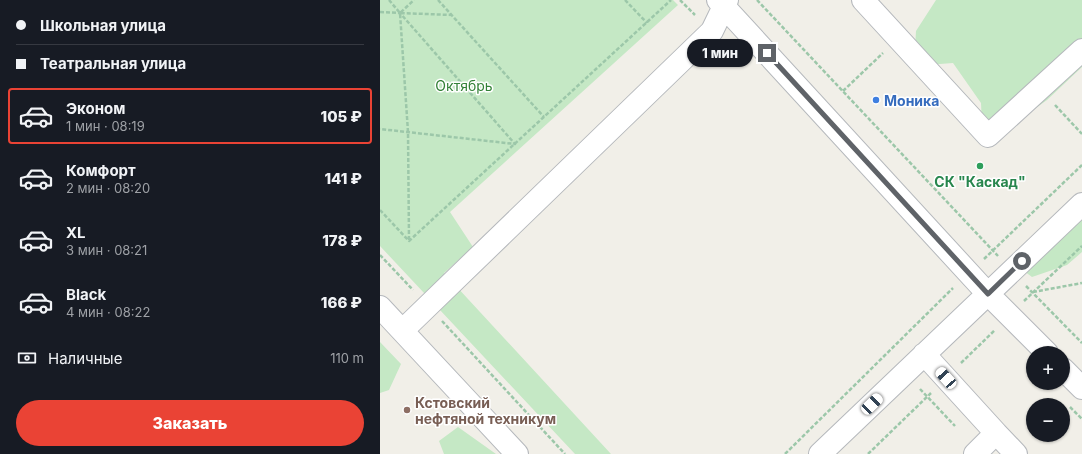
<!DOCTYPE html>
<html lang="ru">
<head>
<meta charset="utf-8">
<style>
  :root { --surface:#171b24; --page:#242831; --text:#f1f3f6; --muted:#9ea1a6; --line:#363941; --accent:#ea4335 }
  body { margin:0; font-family:Inter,sans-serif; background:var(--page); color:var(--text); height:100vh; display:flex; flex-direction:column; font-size:15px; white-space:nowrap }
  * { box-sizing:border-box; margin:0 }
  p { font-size:13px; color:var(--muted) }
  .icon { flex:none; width:22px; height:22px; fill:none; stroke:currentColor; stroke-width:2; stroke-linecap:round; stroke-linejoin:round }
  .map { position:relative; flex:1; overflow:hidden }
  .side { display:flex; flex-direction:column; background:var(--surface); width:380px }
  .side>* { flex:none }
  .top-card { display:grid; align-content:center; height:88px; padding:0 16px; background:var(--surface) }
  .fabs { position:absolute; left:646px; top:346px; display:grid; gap:8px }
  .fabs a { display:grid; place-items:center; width:44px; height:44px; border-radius:50%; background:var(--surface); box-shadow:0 1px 3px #0004; font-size:20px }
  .end { position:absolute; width:18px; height:18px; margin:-9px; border:5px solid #5f6368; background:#fff; box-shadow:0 0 0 2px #fff }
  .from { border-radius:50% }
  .bubble { position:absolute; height:28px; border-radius:14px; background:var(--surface); box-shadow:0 1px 3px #0004; font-size:13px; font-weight:800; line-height:28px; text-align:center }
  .car { position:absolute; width:12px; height:24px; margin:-12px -6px; border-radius:5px; box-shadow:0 0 3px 1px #0007; background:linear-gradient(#fff 24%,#345 0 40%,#fff 0 76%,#345 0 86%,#fff 0) }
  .top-card b { display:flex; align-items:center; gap:14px; height:38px; font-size:15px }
  .top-card b+b { border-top:1px solid var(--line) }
  .top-card i { width:10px; height:10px; background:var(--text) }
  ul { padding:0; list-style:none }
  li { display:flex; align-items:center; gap:12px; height:56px; margin:0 8px 6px; padding:0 8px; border:2px solid transparent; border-radius:4px }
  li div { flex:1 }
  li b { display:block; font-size:15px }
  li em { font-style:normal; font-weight:800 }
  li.on { border-color:var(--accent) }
  li>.icon { width:36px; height:36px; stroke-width:1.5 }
  .pay { display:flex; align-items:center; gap:10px; height:44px; padding:0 16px; font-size:15px }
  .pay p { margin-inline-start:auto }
  .button { display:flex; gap:8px; margin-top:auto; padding:8px 16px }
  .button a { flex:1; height:46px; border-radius:24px; background:var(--accent); color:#fff; font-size:16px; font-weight:800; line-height:46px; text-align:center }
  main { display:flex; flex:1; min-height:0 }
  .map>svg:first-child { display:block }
</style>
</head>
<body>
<main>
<section class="side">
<div class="top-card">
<b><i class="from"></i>Школьная улица</b>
<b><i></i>Театральная улица</b>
</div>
<ul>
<li class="on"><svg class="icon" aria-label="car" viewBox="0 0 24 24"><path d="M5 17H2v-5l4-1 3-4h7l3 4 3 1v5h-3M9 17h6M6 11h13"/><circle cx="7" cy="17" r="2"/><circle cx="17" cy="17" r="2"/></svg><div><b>Эконом</b><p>1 мин · 08:19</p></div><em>105 ₽</em></li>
<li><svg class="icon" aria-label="car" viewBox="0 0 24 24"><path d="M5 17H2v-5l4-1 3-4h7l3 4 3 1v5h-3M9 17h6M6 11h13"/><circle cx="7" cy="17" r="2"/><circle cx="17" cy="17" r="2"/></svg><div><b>Комфорт</b><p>2 мин · 08:20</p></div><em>141 ₽</em></li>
<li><svg class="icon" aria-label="car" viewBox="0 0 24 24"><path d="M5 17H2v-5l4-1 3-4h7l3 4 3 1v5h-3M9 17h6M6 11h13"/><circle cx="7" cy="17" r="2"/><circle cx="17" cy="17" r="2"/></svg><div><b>XL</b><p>3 мин · 08:21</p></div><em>178 ₽</em></li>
<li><svg class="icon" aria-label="car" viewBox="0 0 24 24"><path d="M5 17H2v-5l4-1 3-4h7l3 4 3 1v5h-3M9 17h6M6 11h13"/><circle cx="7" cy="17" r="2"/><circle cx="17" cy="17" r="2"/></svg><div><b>Black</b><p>4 мин · 08:22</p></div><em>166 ₽</em></li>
</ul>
<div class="pay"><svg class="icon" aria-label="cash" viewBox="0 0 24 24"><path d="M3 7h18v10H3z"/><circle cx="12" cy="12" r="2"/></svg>Наличные<p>110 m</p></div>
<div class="button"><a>Заказать</a></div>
</section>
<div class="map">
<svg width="702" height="454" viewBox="0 0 702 454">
  <rect width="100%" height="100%" fill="#f1efe8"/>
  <path fill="#c5e8c5" d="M0,0H293L298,5L70,212L93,247L64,273L231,454H195L0,246Z
    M556,0H702V67L667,100L603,146L601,103L573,63L534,66L536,31Z
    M702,214V252L687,265L652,277L644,271Z
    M0,342L21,364L9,390L0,393Z
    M78,427L116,454H64L59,441Z"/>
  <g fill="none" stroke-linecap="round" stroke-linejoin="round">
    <defs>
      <path id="minor" d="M338,0L608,294L667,353
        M483,0L608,136L702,50
        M0,307L137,454
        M23,330L332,31L347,0
        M544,354L616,433L595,454
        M683,369L702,388
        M616,433L636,454
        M440,454L702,204"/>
    </defs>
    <use href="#minor" stroke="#b5b8bc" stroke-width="24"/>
    <path stroke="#9cc7a9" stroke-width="2.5" stroke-dasharray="4 2" stroke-linecap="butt" d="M9,0L20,13L34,0
      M58,0L164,117
      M245,0L267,23
      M300,0L315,15
      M377,0L618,256
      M0,12L20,13L135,144L0,129
      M463,91L503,53
      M675,105L702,134
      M0,210L29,241L291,0
      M29,240L28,132L20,13L72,15
      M0,255L33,290
      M604,259L702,165
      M646,286L702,343
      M653,292L702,283
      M644,301L702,246
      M62,321L185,454
      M581,363L615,330
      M540,389L575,426
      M690,407L702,419
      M405,454L573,288
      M488,454L551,393"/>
    <use href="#minor" stroke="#fff" stroke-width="22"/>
  </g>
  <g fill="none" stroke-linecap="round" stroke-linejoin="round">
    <path stroke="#5f6368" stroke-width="5" d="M387,53L608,294L642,261"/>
  </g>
  <circle fill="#3f7fe0" stroke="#fff" stroke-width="1.5" cx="496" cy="100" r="4"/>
  <circle fill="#2e9e5b" stroke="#fff" stroke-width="1.5" cx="600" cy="166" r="4"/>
  <circle fill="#8d6e63" stroke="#fff" stroke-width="1.5" cx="27" cy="410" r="4"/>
  <g text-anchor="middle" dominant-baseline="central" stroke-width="3" stroke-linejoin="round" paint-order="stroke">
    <g font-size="14" fill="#348238" stroke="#fff">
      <text x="84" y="85">Октябрь</text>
    </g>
    <g font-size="14" font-weight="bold" fill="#366cbe" stroke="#fff" text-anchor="start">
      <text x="504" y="100">Моника</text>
    </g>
    <g font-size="14" font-weight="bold" fill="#27864d" stroke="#fff">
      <text x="600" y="181">СК "Каскад"</text>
    </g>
    <g font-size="14" font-weight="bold" fill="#785e54" stroke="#fff" text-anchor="start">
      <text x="35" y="402">Кстовский<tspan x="35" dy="16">нефтяной техникум</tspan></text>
    </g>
  </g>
</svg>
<div class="fabs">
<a>+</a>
<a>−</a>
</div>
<i class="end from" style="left:642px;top:261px"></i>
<i class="end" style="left:387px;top:53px"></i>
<div class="bubble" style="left:307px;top:39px;width:66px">1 мин</div>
<i class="car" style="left:566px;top:378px;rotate:318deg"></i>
<i class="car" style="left:492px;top:404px;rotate:46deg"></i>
</div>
</main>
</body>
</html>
